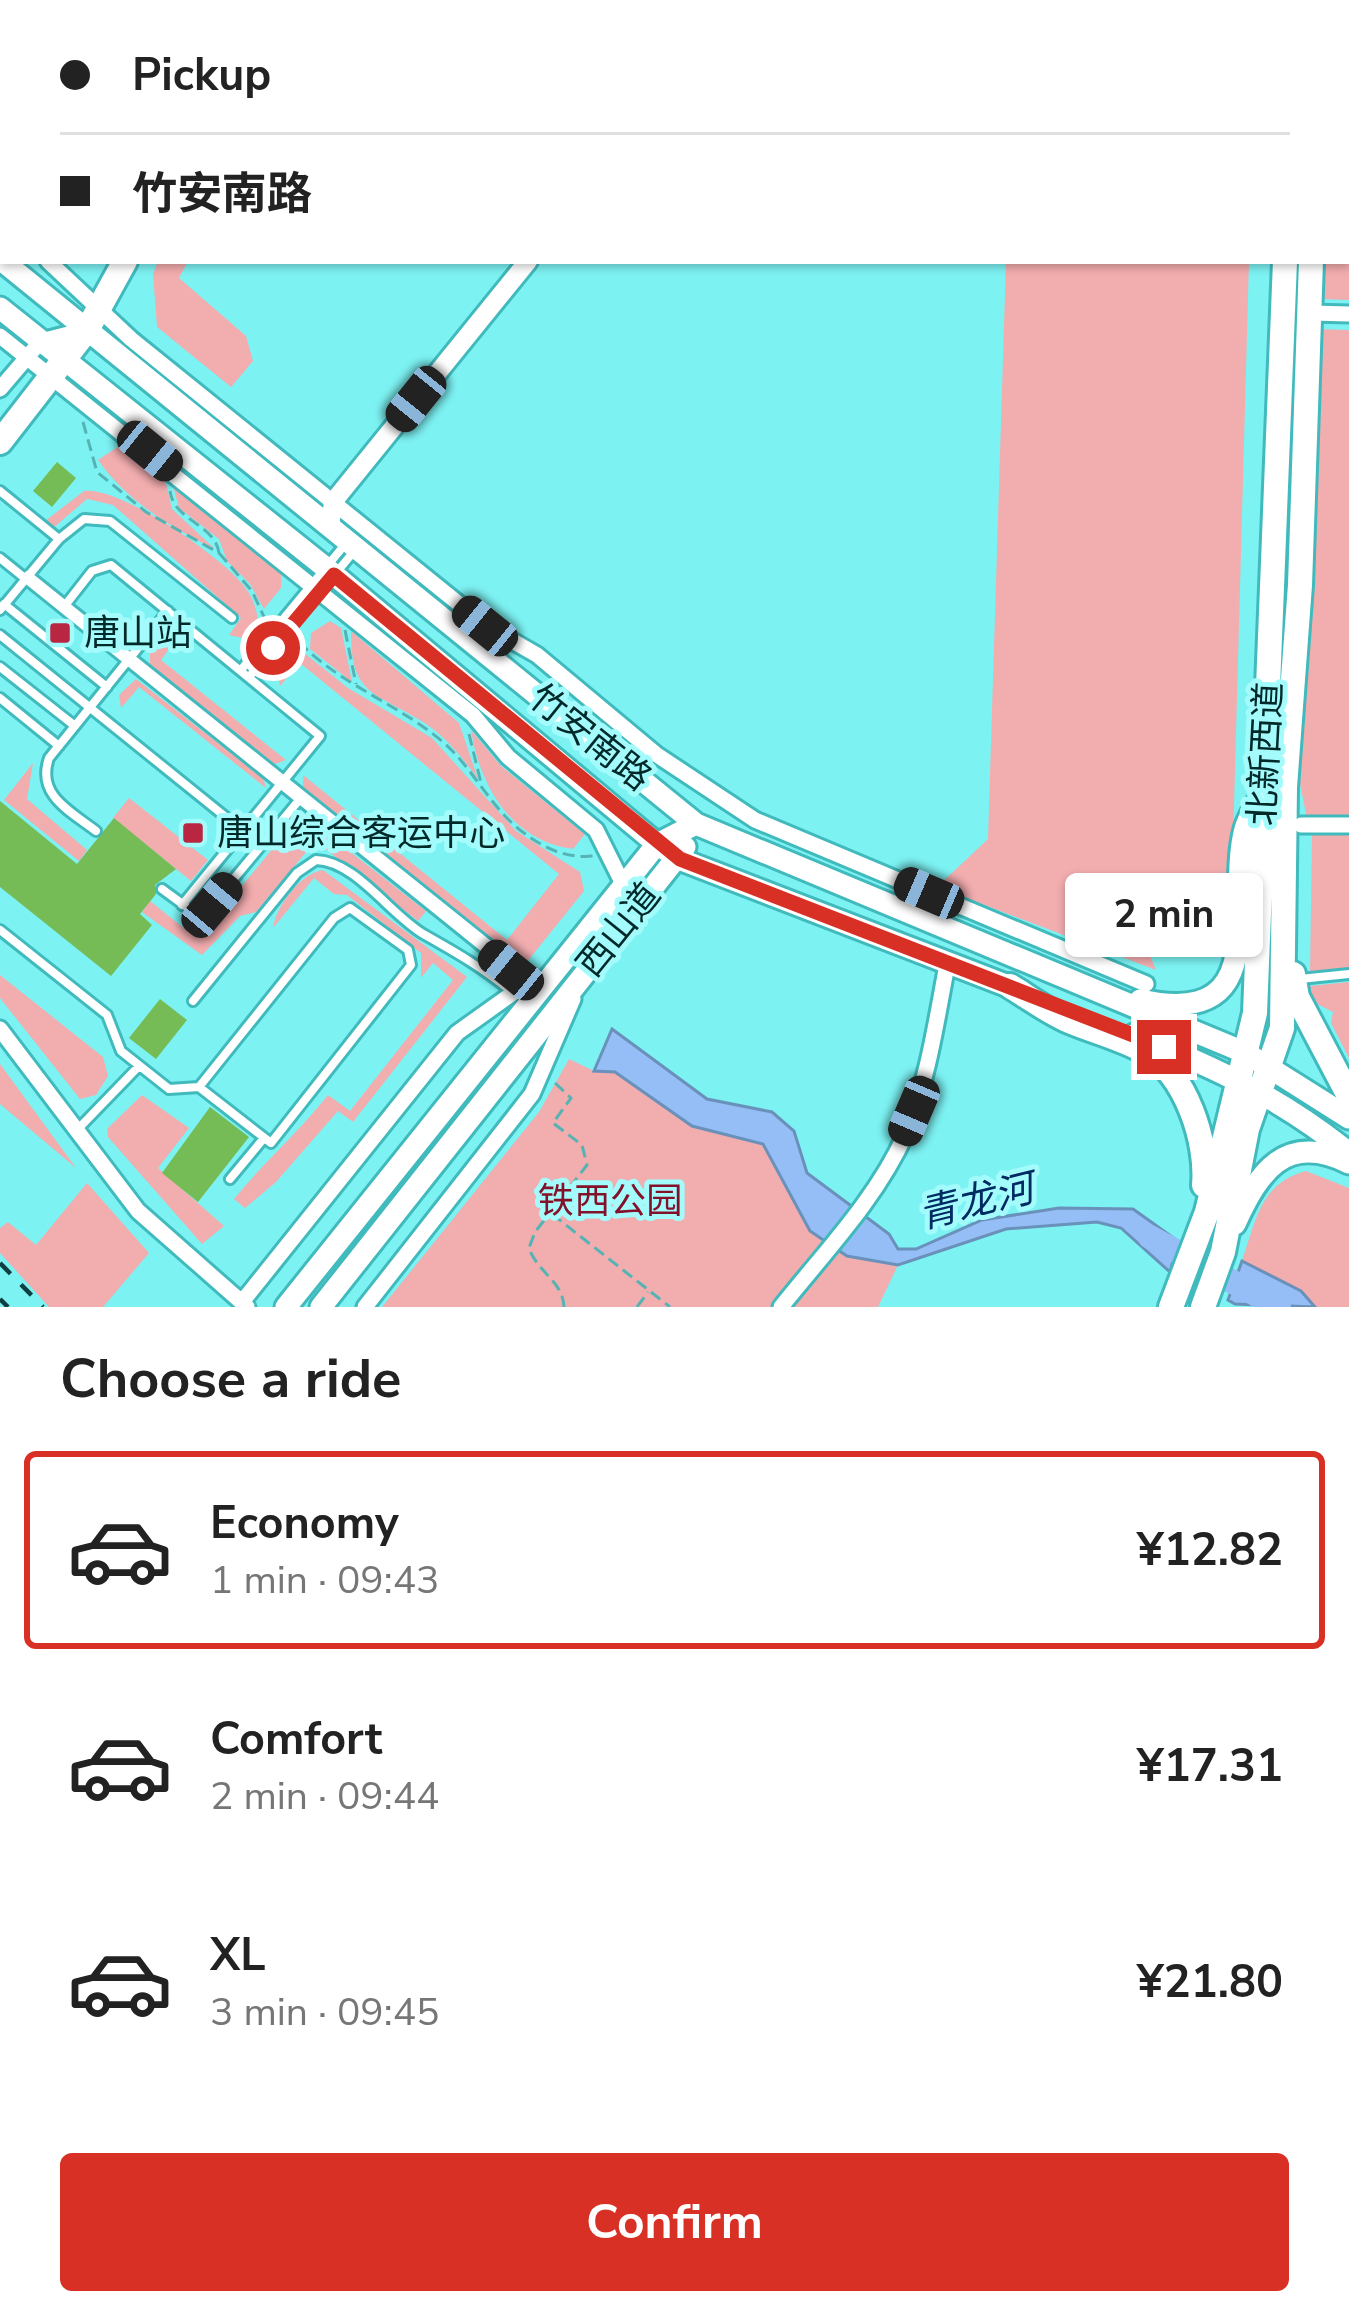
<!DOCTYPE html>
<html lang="en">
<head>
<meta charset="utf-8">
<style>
  :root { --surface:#fff; --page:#f6f6f6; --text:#222; --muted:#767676; --line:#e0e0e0; --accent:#d93025 }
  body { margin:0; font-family:"Nunito Sans","Noto Sans SC",sans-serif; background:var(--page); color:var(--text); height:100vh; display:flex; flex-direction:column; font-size:45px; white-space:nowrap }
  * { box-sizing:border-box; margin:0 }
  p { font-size:39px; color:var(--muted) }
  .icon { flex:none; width:66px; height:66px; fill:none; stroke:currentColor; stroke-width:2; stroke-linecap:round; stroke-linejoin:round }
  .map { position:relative; height:1307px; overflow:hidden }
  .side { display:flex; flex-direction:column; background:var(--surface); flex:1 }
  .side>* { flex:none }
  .banner { position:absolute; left:0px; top:0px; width:1350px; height:264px; box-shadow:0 3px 9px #0004; display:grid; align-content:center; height:264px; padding:0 60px; background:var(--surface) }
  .end { position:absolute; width:54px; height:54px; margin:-27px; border:15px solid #d93025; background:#fff; box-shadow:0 0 0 6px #fff }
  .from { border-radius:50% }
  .bubble { position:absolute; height:84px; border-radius:12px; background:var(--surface); box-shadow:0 3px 9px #0004; font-size:39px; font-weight:700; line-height:84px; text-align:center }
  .car { position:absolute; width:36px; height:72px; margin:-36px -18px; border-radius:15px; box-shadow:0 0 9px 3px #0007; background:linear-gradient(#222 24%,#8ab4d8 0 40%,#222 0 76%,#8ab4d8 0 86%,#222 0) }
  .banner b { display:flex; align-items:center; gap:42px; height:114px; font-size:45px }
  .banner b+b { border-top:3px solid var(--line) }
  .banner i { width:30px; height:30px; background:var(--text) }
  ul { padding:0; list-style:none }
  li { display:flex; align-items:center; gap:36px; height:198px; margin:0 24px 18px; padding:0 36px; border:6px solid transparent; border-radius:12px }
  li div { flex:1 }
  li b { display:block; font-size:45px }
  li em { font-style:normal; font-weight:700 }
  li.active { border-color:var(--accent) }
  li>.icon { width:108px; height:108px; stroke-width:1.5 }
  h2 { padding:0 60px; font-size:54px; line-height:144px }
  .primary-button { display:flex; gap:24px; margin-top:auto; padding:24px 60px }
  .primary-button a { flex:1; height:138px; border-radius:12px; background:var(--accent); color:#fff; font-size:48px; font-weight:700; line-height:138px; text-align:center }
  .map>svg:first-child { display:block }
</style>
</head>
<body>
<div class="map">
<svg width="1349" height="1307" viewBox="0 0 1349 1307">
  <rect width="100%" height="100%" fill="#7df2f3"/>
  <path fill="#f2adaf" d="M1349,122V300L1321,299V261H1347Z
    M158,261H188L179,278L246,336L253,361L231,387L157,327L153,274Z
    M1006,261H1249L1231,915L1227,930L1181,942L1143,938L1156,970L937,887L988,839Z
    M1315,329L1349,330V819H1307L1300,784Z
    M122,444L165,479L172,509L215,549C171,528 126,500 98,460Z
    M173,486L281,573V588L264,609L250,584L227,561L219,539L179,508Z
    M84,491C120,486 221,556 244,586C255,600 258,614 259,631L247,639L229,635L241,618L113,505L87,499L53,528L45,521Z
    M330,621L341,628L352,682L310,649L311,633Z
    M351,631L459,723L478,779C461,756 444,734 418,719C372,691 351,694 351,631Z
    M178,637L161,660L286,760L272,765L150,666V653L168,636Z
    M286,653H304L348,688L432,738L516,831L580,872L584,891L522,968L303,791V775L507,940L559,874L300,663L280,686L277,672Z
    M136,679L263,778L266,788L139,687L121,708L119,695Z
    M471,730L501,766L585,834L573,849C511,841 480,786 471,730Z
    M33,763L27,799L87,850L79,861L4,800Z
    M129,798L208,860L191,881L113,818Z
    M308,819L426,911L418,921L324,848L307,851L256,912L240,916L202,955L142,912L150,901L185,929L208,927L293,824Z
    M1312,835H1349V968L1310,973Z
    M323,870L467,977L353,1122L338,1111L276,1182L245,1208L234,1199C263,1163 297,1134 328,1095L350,1111L453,980L433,963L421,978V953L347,895L334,894L314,878L273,928C276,906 301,873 323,870Z
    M0,975L103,1057L108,1076L96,1095L80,1099L0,998Z
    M1349,982V1058L1331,1023L1333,1012L1300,995V987Z
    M569,1059L594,1071L615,1072L692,1126L763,1144L781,1179L847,1256L898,1265L878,1307H382L539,1112Z
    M0,1064L76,1168L0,1104Z
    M142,1095L189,1128L158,1168L224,1226L202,1244L108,1137L107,1129Z
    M1306,1171L1349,1188V1307H1315L1301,1291L1242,1261C1256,1221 1260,1183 1306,1171Z
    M87,1183L149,1253L103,1307H49L0,1253V1228L8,1222L36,1245Z"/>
  <path fill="#95bef7" stroke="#6991ba" stroke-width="3" d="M612,1029L707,1099L772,1112L794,1131L807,1173L889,1234L898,1249H916L982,1220L1059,1208L1133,1209L1178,1241L1170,1272L1121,1228L1097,1222L1006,1229L898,1265L847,1256L810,1231L763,1144L692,1126L615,1072L594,1071Z
    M1242,1261L1301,1291L1315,1307L1235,1304L1228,1300Z"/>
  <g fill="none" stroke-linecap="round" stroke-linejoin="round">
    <path stroke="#95bef7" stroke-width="24" d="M1150,1237L1279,1307"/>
  </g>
  <path fill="#76bc56" d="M57,462L76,478L52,507L33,491Z
    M0,801L77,864L114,818L176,869L155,885L156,894L140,914L152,925L111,976L0,887Z
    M160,999L187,1020L156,1059L129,1038Z
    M210,1107L249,1137L198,1202L162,1173Z"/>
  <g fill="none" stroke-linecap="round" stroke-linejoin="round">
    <defs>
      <path id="service" d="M0,491L59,539L0,610
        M59,539L84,519L110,521L232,618
        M0,558L528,984
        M28,575L522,971
        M4,604L107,687
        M63,608L92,571L111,565L320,736L182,905
        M0,635L243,831
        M0,667L75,726
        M241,670L347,542
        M249,677L356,549
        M0,698L59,746
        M96,831C70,811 36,795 49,758L168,611
        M162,889L192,911L212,905L300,799
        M350,908L408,950L411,965L271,1143L199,1087L334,918Z
        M0,930L107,1015L121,1051L169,1089L199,1087
        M1300,979L1349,974
        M193,1001L297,873L316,860C356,861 391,916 425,935C457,953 483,968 512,992
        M78,1129L139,1066
        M230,1179L264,1138"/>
      <path id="minor" d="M0,222L3,224
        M48,261L131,339L485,625L537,655L657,755L755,820L1146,984
        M1310,313L1349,314
        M0,336L473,715L508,757L596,830L623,884
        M0,389L41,341L84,330
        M1301,825H1349
        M0,1029L138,1211L247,1307
        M242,1302L457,1033L513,993L549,977
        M365,1307L532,1094L573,999
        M781,1307C824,1253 877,1198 905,1135C928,1081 936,1022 947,965"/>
      <path id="tertiary" d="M738,3L740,0
        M1347,71H1349
        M1347,94H1349
        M330,527L333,502L528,261"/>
      <path id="secondary" d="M0,259L696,824L1246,1053L1349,1118
        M0,308L326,568L657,844L679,859L1021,991
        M1140,1000C1277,1030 1225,902 1245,829C1248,818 1256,806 1261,795
        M1134,1035C1216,1068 1279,1097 1349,1153
        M1235,1224C1258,1173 1285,1131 1349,1163
        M286,1307L657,844L696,824
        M321,1307L685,847"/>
      <path id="primary" d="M162,0V3
        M1288,3V0
        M1318,3V0
        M0,442L87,330L125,261
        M1293,974L1297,997L1349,1096
        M1010,986C1028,997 1047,1011 1067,1020C1092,1031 1122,1038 1146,1052C1186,1074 1208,1142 1204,1185
        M1171,1307L1207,1212L1255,1013L1285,261
        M1203,1307L1223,1252L1247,1129L1282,1028L1285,787L1300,585L1311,261"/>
    </defs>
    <use href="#service" stroke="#40babc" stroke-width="14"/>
    <use href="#minor" stroke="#40babc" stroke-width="21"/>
    <use href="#tertiary" stroke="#40babc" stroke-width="24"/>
    <use href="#secondary" stroke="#40babc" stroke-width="27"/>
    <use href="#primary" stroke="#40babc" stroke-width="30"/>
    <path stroke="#56b3b4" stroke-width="3" stroke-dasharray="12 6" stroke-linecap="butt" d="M60,0V3
      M72,3L74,0
      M262,3V0
      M0,195L3,197
      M83,422L97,472L146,512L219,553C215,524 174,521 170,491
      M219,553L252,591L265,619
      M345,630L356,684
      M299,642C342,686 397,703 443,742C474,769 491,809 524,833C544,848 567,859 593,856
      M469,734L481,783
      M555,1083L571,1098L553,1123L582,1145L587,1165L535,1232L529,1248C537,1272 563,1281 564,1307
      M552,1214L670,1307
      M637,1307L648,1292"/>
    <use href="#service" stroke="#fff" stroke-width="8"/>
    <use href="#minor" stroke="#fff" stroke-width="15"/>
    <use href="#tertiary" stroke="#fff" stroke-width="18"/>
    <use href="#secondary" stroke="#fff" stroke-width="21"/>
    <use href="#primary" stroke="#fff" stroke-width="24"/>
    <path stroke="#0f3f40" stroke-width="4.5" stroke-dasharray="15 15" stroke-linecap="butt" d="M0,1263L43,1307
      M0,1299L8,1307"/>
  </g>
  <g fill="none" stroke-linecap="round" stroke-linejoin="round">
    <path stroke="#d93025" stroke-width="15" d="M273,648L334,575L680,859L1164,1047"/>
  </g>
  <g fill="#b82641" stroke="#a3fbfc" stroke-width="4.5">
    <rect x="48" y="621" width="24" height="24" rx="6"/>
    <rect x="181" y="821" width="24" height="24" rx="6"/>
  </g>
  <g text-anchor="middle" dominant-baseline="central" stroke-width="10" stroke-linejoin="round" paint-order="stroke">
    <g font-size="36" fill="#02292a" stroke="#a3fbfc" text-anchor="start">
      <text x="84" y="633">唐山站</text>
      <text x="217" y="833">唐山综合客运中心</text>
    </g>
    <g font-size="36" fill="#02292a" stroke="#a3fbfc">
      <text transform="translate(590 738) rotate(39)">竹安南路</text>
      <text transform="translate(1266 754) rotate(-87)">北新西道</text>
      <text transform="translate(619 930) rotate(-51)">西山道</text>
    </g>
    <g font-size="36" fill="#84112a" stroke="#a3fbfc">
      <text x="610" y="1201">铁西公园</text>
    </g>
    <g font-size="39" font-style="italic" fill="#002a62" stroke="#a3fbfc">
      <text transform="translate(976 1202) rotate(-14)">青龙河</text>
    </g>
  </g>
</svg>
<i class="end from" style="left:273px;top:648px"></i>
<i class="end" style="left:1164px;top:1047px"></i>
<div class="bubble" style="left:1065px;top:873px;width:198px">2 min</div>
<i class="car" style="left:416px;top:399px;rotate:219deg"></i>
<i class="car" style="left:150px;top:451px;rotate:129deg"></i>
<i class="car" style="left:485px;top:626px;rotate:309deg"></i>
<i class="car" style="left:929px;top:893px;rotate:293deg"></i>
<i class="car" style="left:212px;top:905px;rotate:40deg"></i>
<i class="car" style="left:511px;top:970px;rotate:309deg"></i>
<i class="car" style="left:914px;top:1111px;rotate:203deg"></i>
<div class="banner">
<b><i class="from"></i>Pickup</b>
<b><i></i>竹安南路</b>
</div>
</div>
<section class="side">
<h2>Choose a ride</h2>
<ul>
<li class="active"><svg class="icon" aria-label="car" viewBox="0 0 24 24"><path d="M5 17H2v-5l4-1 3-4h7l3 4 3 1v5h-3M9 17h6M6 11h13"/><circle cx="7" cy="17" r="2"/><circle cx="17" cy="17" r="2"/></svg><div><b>Economy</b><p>1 min · 09:43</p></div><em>¥12.82</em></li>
<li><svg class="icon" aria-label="car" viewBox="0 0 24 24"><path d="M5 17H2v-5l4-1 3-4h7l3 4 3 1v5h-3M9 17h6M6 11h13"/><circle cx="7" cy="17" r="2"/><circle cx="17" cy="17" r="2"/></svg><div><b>Comfort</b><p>2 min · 09:44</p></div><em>¥17.31</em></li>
<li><svg class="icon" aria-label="car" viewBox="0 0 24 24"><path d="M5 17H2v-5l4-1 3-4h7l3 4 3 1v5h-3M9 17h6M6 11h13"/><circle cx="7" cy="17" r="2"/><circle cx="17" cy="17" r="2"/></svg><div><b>XL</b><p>3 min · 09:45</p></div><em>¥21.80</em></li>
</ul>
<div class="primary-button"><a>Confirm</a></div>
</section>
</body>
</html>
